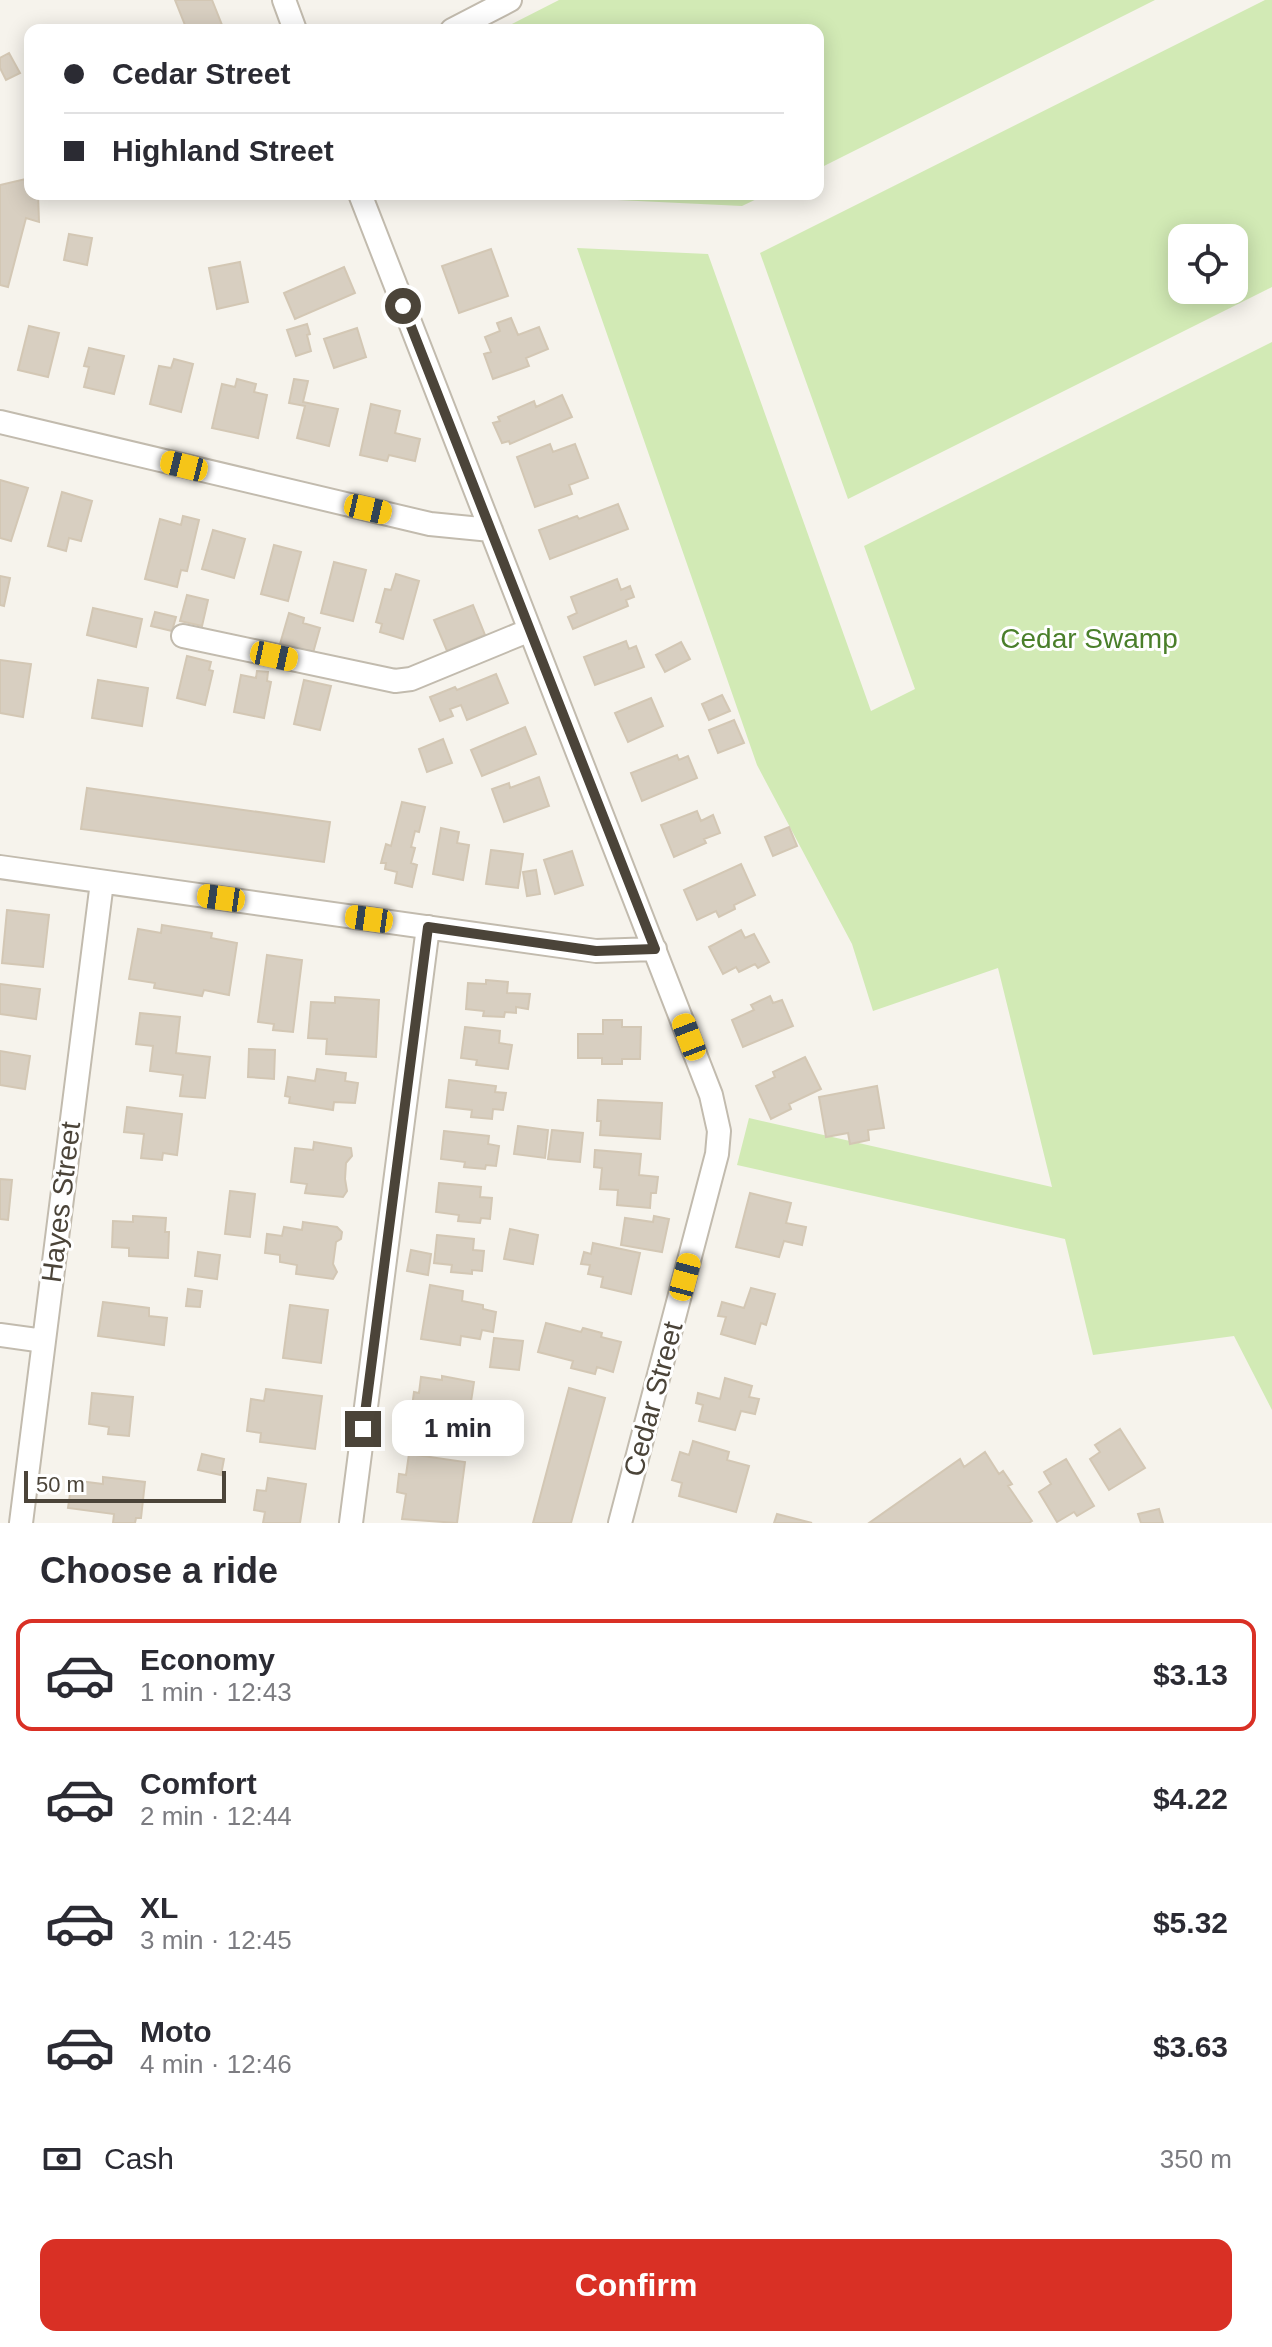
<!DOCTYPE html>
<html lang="en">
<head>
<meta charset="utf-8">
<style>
  :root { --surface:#fff; --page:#f7f7f7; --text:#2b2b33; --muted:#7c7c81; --line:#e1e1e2; --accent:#d93025 }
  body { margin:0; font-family:Helvetica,sans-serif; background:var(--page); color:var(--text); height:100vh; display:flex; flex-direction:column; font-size:30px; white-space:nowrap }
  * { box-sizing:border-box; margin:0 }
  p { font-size:26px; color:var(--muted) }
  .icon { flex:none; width:44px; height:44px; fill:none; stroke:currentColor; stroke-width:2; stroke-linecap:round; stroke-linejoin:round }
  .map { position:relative; height:1523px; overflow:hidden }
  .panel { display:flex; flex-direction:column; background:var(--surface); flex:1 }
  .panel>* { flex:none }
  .banner { position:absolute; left:24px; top:24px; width:800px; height:176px; border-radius:16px; box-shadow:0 4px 20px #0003; display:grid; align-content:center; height:176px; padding:0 40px; background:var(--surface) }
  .fabs { position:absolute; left:1168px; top:224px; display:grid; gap:16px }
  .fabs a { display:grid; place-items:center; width:80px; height:80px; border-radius:16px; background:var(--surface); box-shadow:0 4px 20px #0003; font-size:40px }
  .scale { position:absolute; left:24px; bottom:20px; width:202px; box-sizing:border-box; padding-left:8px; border:4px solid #4b4439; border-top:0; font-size:22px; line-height:28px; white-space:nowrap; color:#4b4439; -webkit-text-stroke:6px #fff; paint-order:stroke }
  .end { position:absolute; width:36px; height:36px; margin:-18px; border:10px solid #4b4439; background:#fff; box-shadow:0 0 0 4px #fff }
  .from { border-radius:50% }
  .bubble { position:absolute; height:56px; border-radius:16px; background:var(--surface); box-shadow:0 4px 20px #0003; font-size:26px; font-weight:600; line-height:56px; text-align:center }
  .car { position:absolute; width:24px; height:48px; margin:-24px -12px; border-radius:10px; box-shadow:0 0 6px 2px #0007; background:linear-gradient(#f5c518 24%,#345 0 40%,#f5c518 0 76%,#345 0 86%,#f5c518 0) }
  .banner b { display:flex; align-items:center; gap:28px; height:76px; font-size:30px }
  .banner b+b { border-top:2px solid var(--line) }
  .banner i { width:20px; height:20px; background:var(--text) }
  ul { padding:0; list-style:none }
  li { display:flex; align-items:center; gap:24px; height:112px; margin:0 16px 12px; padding:0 24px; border:4px solid transparent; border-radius:16px }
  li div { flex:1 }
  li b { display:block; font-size:30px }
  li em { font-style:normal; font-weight:600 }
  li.current { border-color:var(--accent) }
  li>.icon { width:72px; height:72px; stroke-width:1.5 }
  h2 { padding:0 40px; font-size:36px; line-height:96px }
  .pay { display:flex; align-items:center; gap:20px; height:88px; padding:0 40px; font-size:30px }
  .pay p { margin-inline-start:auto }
  .button { display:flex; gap:16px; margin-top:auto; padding:16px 40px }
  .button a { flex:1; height:92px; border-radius:16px; background:var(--accent); color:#fff; font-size:32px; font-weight:600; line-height:92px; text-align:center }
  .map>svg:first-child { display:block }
</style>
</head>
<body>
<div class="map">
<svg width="1272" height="1523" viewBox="0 0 1272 1523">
  <rect width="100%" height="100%" fill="#f6f3ec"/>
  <path fill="#d2eab5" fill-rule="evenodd" d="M559,0H1155L818,169V30H500Z
    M1265,0H1272V287L848,499L760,253ZM1182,238H1234V290H1182Z
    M495,194H767L742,206Z
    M577,248L708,254L871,711L915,689L864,546L1272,342V1410L1234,1336L1093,1355L1065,1239L737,1165L749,1118L1052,1187L998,968L873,1011L852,944L757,765Z"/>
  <path fill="#d8cfc1" stroke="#d3c7b4" stroke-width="2" d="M175,0H212L224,30H187Z
    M9,53L20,73L6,80L0,68V58Z
    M30,178V194H38L39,222L26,218L8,287L0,285V185Z
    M69,234L92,238L87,265L64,260Z
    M491,249L508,296L459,313L442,266Z
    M240,262L248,302L217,309L209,268Z
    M344,267L355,293L295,319L284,293Z
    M511,318L518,335L539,327L548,349L526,358L529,366L493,379L484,354L491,352L485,337L500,331L497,323Z
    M307,324L310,334L307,335L311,351L296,356L287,330Z
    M29,326L59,333L48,377L18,370Z
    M357,328L366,357L334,368L324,339Z
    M89,348L124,356L114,394L84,387L89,367L84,366Z
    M174,359L193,364L181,412L150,404L159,366L171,368Z
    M237,379L256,384L254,392L267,395L258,438L212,428L222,384L235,387Z
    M294,379L308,381L303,402L338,409L329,446L297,438L305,406L289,403Z
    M562,395L572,417L510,444L509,441L502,443L493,423L500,421L498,417L534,401L536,407Z
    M371,404L400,411L395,433L420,439L415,461L389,455L387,461L360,455Z
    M550,444L553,452L575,444L588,478L569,485L572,494L535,507L517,457Z
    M0,480L28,488L11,541L0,538Z
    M62,492L92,501L81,541L69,538L66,551L48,546Z
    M618,504L628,529L550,559L539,530L577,516L579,519Z
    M183,516L199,520L187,571L181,570L177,587L145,579L160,519L181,525Z
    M213,530L245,539L234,578L202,569Z
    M274,545L301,552L288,601L261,594Z
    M334,562L366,570L353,621L321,613Z
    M396,574L419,581L403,639L380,632L382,624L376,622L385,589L391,590Z
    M0,576L10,578L4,606L0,605Z
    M617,579L621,590L630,586L634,597L626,600L628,606L573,629L568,617L577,613L571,597Z
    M187,595L208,600L202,626L180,621Z
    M473,605L485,635L447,651L434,620Z
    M93,608L142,619L136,647L87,635Z
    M155,612L176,617L172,631L151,626Z
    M289,613L304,618L303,623L320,628L313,653L280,644Z
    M626,641L629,649L636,646L644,667L595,685L584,657Z
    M681,642L690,659L665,672L656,655Z
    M187,656L211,662L209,670L213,671L205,705L177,698Z
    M0,660L31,664L23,717L0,713Z
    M257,671L268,672L267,681L271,682L264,718L234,712L241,675L256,678Z
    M496,674L508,703L467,720L461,705L450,709L453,716L440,721L430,697L455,687L457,690Z
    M98,680L148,688L142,726L92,718Z
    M304,680L331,686L320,730L294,724Z
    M722,695L730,711L709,720L702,704Z
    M651,698L663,726L628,742L615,713Z
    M734,720L744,743L718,753L709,730Z
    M525,727L536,754L482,776L471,750Z
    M443,739L452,763L427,772L419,749Z
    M677,755L679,760L688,756L697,778L642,801L631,773Z
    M539,777L549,806L504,822L492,789L509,783L510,788Z
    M87,788L330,822L324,862L81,829Z
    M402,802L425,807L419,832L415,831L411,847L415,848L411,863L417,865L412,887L395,883L397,872L385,869L386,863H381L386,844L391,846Z
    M697,811L701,821L713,815L720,833L704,839L706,843L674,857L661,825Z
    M789,827L797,846L773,856L765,837Z
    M441,828L459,832L457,843L469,845L463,880L433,874Z
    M491,850L523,854L518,888L486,884Z
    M572,851L583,885L555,894L544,860Z
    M741,864L755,895L734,905L735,909L719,917L716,911L697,920L684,890Z
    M536,870L540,894L527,896L523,872Z
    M7,910L49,915L43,967L2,963Z
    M162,925L212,933L211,938L237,943L229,995L204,990L202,996L154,988L155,983L129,979L138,929L161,933Z
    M741,930L745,938L754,934L769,962L758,968L755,964L739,972L736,967L723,974L709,947Z
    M267,955L302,960L293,1032L273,1030L274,1024L258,1022Z
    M486,980L508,982L507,993L530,994L528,1009L516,1007V1013L505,1012L504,1017L483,1016L484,1011L466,1009L468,983L486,984Z
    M0,984L40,989L36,1019L0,1014Z
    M770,996L773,1003L782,1000L793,1026L743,1047L732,1020L754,1010L751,1005Z
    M335,997L379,1000L376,1057L326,1054L327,1039L308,1038L311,1002L335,1003Z
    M140,1013L180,1017L176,1053L210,1057L205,1098L180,1096L183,1075L150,1071L153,1046L136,1044Z
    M603,1020H622V1027H641L640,1059H622V1064H602V1058H578V1034H603Z
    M465,1027L500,1031L499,1043L512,1045L508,1069L476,1065L477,1060L461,1058Z
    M249,1049L275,1050L274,1079L248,1077Z
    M0,1051L30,1056L25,1089L0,1085Z
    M805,1057L821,1089L789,1104L791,1109L771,1119L756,1086L775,1077L773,1072Z
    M317,1069L346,1073L345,1081L358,1083L355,1103L334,1102L333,1110L289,1103L290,1097L285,1096L288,1077L315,1081Z
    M449,1080L496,1086L495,1092L506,1093L503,1110L493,1109L492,1119L471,1117L472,1110L446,1107Z
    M877,1086L884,1128L868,1130L869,1140L850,1144L848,1133L826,1137L819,1097Z
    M598,1100L662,1103L660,1139L600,1135L601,1121H597Z
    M127,1107L182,1114L177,1155L163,1153L162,1160L141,1158L144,1134L124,1132Z
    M518,1126L548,1130L545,1158L514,1154Z
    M552,1130L583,1133L580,1162L548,1159Z
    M444,1131L489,1136L488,1144L499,1146L496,1166L486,1165L485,1169L464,1167L465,1162L441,1159Z
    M314,1142L351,1148L352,1156L346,1163L345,1179L347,1191L343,1197L305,1193L307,1184L291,1182L295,1148L313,1150Z
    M595,1150L641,1154L639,1175L658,1177L656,1193H651L650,1208L617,1205L618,1190L600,1189L602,1168L594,1167Z
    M0,1179L12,1180L8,1220L0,1219Z
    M439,1183L481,1187L480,1197L492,1198L490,1219L481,1218L480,1223L458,1221L459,1215L436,1212Z
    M230,1191L255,1194L250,1237L225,1234Z
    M750,1193L791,1203L786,1223L806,1227L802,1245L784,1241L779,1257L736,1247Z
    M133,1216L166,1218L165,1232H169L168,1258L129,1256V1248L112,1247L113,1221L133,1222Z
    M654,1216L669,1219L662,1252L621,1245L625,1218L653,1222Z
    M303,1222L337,1227L342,1232L341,1239L336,1242L333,1264L337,1272L333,1279L296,1274L297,1265L280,1262V1255L265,1253L267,1234L282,1236L284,1227L302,1230Z
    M510,1229L538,1235L533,1264L504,1259Z
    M437,1235L474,1239L473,1250L484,1251L482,1271L472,1270V1274L451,1272L452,1265L434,1263Z
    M593,1243L640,1253L631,1294L601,1287L603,1277L588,1274L590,1265L581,1264L584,1252L591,1254Z
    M411,1250L431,1254L428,1275L407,1271Z
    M198,1252L220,1255L217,1279L195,1276Z
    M430,1285L463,1291L462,1301L483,1305V1309L496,1312L493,1332L482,1330L480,1339L461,1336L460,1345L421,1339Z
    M751,1288L775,1294L766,1325L761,1323L755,1344L721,1334L726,1317L718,1316L722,1302L744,1308Z
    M188,1289L202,1291L200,1307L186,1306Z
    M103,1302L149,1308V1316L167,1318L164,1345L98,1336Z
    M290,1305L328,1310L321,1363L283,1358Z
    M546,1323L581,1332L583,1328L602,1333L601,1337L621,1342L613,1372L597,1367L595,1374L571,1368L573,1361L538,1352Z
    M494,1338L523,1341L519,1370L490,1367Z
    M442,1376L474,1382L466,1434L416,1425L419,1408L412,1407L414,1392L419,1393L421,1377L442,1380Z
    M725,1378L752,1386L749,1397L759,1399L755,1414L741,1411L735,1430L699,1421L703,1405L696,1403L698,1393L720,1399Z
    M569,1388L605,1398L571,1523H533Z
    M266,1389L322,1396L315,1449L260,1442L261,1433L247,1431L251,1399L264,1401Z
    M92,1393L133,1397L129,1436L108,1434L109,1427L89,1424Z
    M1120,1429L1145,1468L1109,1490L1090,1459L1100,1452L1095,1445Z
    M693,1441L729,1452L727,1460L749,1466L736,1512L679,1496L682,1483L672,1480L680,1452L689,1455Z
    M985,1452L999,1474L1003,1471L1012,1484L1008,1486L1032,1521L1029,1523H869L960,1459L964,1467Z
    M202,1454L224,1459L221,1475L198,1470Z
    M409,1454L465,1462L457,1523L402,1519L406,1494L397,1492L399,1474L406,1475Z
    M1066,1459L1094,1506L1077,1516L1074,1512L1057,1522L1039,1492L1051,1484L1044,1472Z
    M103,1477L145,1482L141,1518H136L135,1523H113L114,1514L68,1508L72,1480L103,1484Z
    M268,1478L306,1484L300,1523H263L265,1512L254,1510L257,1490L266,1491Z
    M1159,1509L1163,1523H1141L1138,1514Z
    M777,1514L812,1523H774Z"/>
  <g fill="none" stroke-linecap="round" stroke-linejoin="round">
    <defs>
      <path id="street" d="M284,0L295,30
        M452,30L510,0
        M360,194L711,1095L719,1131L717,1154L620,1523
        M0,422L430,524L491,530
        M183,636L395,681L411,679L530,630
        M0,867L596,951L655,949
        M0,1335L44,1341
        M21,1523L102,882
        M351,1523L428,927"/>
    </defs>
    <use href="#street" stroke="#c2bbae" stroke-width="26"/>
    <use href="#street" stroke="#fff" stroke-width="22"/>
  </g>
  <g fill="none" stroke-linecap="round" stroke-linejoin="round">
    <path stroke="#4b4439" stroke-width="10" d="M363,1429L428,927L596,951L655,949L403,306"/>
  </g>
  <g text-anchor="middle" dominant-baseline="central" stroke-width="6" stroke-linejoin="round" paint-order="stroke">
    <g font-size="28" fill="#4a7f2a" stroke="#fff">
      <text x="1089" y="638">Cedar Swamp</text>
    </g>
    <g font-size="28" fill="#4b4439" stroke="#fff">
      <text transform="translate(61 1202) rotate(-83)">Hayes Street</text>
      <text transform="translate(653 1399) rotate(-75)">Cedar Street</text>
    </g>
  </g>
</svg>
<div class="fabs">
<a><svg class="icon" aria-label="locate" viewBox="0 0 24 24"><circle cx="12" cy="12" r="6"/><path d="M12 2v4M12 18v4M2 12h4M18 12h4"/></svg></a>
</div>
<div class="scale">50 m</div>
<i class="end from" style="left:403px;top:306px"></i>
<i class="end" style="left:363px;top:1429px"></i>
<div class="bubble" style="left:392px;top:1400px;width:132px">1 min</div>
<i class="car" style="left:184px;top:466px;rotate:284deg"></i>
<i class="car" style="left:368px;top:509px;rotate:103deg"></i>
<i class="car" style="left:274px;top:656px;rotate:102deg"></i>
<i class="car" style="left:221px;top:898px;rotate:278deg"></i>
<i class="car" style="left:369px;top:919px;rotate:278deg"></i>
<i class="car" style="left:689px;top:1037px;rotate:339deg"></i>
<i class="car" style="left:685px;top:1277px;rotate:15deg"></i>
<div class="banner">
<b><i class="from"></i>Cedar Street</b>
<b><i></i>Highland Street</b>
</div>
</div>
<section class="panel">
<h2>Choose a ride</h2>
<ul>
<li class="current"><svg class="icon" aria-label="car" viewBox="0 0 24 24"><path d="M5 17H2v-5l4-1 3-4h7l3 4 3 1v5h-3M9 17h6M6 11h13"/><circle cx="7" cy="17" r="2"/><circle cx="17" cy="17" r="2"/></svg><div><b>Economy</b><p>1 min · 12:43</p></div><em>$3.13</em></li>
<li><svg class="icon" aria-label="car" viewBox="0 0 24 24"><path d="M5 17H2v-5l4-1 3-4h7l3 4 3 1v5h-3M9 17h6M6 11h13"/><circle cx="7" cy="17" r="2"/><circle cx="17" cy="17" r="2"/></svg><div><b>Comfort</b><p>2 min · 12:44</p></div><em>$4.22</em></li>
<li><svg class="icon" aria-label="car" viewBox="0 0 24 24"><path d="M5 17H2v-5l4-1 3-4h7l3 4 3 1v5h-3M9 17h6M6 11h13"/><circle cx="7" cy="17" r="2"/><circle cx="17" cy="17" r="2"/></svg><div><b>XL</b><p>3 min · 12:45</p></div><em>$5.32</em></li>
<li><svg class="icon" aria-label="car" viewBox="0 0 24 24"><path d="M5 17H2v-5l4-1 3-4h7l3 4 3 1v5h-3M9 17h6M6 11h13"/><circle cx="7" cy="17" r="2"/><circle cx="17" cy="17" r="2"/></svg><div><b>Moto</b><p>4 min · 12:46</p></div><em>$3.63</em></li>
</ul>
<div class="pay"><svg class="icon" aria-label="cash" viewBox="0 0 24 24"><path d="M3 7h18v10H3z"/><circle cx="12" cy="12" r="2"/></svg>Cash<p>350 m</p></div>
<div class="button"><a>Confirm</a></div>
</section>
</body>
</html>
